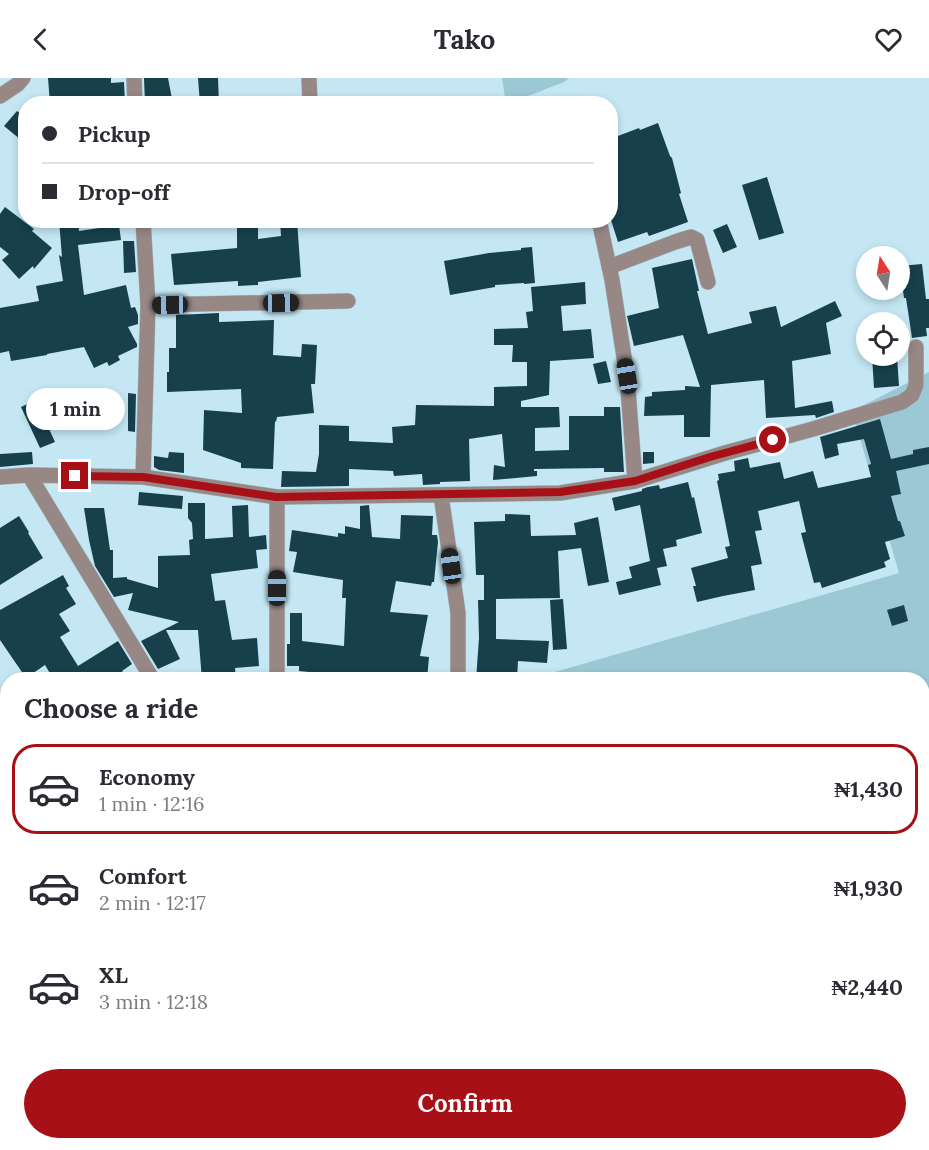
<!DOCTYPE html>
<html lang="en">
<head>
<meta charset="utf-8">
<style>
  :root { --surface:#fff; --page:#f2f2f3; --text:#2b2b33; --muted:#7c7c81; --line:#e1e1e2; --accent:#a61016 }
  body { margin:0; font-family:Lora,serif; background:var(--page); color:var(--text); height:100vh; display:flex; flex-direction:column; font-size:22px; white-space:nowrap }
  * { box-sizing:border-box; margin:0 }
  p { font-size:20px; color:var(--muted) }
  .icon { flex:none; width:33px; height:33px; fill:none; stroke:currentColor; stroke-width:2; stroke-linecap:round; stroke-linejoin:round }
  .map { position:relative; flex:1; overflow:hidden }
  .panel { position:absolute; left:0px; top:594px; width:930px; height:478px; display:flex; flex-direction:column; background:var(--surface); border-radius:24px 24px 0 0; box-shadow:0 3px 9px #0003 }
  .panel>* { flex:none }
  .guide { position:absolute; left:18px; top:18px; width:600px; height:132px; border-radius:24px; box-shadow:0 3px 9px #0003; display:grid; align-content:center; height:132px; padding:0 24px; background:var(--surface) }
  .needle { width:39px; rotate:348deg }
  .fabs { position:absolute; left:856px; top:168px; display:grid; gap:12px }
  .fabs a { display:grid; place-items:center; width:54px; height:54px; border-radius:50%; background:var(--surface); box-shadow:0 3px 9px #0003; font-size:30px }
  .end { position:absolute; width:27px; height:27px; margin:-14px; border:8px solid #a61016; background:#fff; box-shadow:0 0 0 3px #fff }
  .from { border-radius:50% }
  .bubble { position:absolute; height:42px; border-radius:21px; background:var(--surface); box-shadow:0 3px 9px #0003; font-size:20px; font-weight:700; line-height:42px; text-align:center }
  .car { position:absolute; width:18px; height:36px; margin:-18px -9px; border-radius:8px; box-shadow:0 0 4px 2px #0007; background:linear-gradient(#222 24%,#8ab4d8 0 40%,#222 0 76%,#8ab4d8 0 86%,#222 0) }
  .guide b { display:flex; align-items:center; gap:21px; height:57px; font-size:22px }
  .guide b+b { border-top:2px solid var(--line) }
  .guide i { width:15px; height:15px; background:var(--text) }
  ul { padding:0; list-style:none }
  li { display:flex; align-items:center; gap:18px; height:90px; margin:0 12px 9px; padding:0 12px; border:3px solid transparent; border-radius:24px }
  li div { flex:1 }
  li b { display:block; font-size:22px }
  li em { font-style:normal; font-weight:700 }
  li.selected { border-color:var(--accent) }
  li>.icon { width:54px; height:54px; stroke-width:1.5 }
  h2 { padding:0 24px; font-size:27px; line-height:72px }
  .cta { display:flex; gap:12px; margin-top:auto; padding:12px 24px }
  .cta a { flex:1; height:69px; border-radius:36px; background:var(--accent); color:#fff; font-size:24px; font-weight:700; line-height:69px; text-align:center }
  header { display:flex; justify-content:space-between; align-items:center; height:78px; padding:0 24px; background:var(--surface); font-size:27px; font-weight:700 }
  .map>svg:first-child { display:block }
</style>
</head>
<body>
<header><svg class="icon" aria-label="back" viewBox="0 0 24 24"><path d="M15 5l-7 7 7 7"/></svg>Tako<svg class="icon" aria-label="heart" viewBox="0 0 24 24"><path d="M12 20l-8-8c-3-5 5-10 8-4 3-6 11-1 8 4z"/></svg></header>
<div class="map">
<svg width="929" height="1072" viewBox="0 0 929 1072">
  <rect width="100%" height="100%" fill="#c4e7f3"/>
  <path fill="#9cc8d6" d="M502,0H569L564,4L510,25L506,26Z
    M929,294V1072H737L742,1065H922V602H527L899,495L852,333Z"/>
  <path fill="#17404c" d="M48,0H111V5L124,4L125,26H50Z
    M144,0H168L173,26H145Z
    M198,0H218L219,26H200Z
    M17,33L26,40V66L4,48Z
    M658,45L670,78L672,80L681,115L679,116L688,144L649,158L647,154L618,164L610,139V100L618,98L610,79V61L639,50L640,52Z
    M767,99L784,155L759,162L742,107Z
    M5,129L34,151L32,153L52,170L34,191L33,188L19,201L2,182L9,176L0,169V136Z
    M59,142H78L79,153L119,147L121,162L78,167L84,217L126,207L131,230L135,229L138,237V246L128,249L137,266V269L118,278L120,282L109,288L107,284L94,290L84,269L47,276V277L11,283L9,273L0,275V230L39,223L36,208L63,203L59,177L62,179Z
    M237,142H258V161L281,158L280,142H297L301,199L258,204V207L238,208V203L174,207L171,176L237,170Z
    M727,146L737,169L723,175L713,152Z
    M123,163H134L136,194L124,195Z
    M532,169L535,205L524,206V205L495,207V209L450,217L444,183L489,175L521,172V170Z
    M692,181L699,213H697L708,256L752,245L749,234L776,228L781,249L835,223L842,238L826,245L831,276L792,283L795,330L832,323L834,334L816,340L815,337L766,340L764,302L711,307L710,359H684V337L644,338L645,319L652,318V314L685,312V308L700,309L683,257L634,268L627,238L659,230L652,190Z
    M922,186L926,221H929V250H926L927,258L912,260L906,220H904L900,188Z
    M585,204L586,226L561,228L563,253L591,251L594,280L550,283L549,317L521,323V329H559L560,349L535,350V373L569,372V338H604V329H620L624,394H604V390L534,391V393H537V398L493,402L494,387L505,389L502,356L469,361L470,403L440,404V406L423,407L422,396L394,398L393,393L349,391V408L281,409L282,393L316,394L319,376V347L349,348V363L393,365L392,349L415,347L416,327L494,328V309L527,308V284H512L513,267H494V251L528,250L526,234L533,233L531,209Z
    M219,235V244L274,242L273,277L301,279L302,266L317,267L315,306H311L314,335L277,339L276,344L275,343L273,391L241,390V385L203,372L204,332L242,335L241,311L167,314V294H169V270H176V237Z
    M872,278H897L899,308L874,310Z
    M606,283L611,304L598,306L593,286Z
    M128,315L136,316L135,354L128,353Z
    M36,322L55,364L40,370L21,329Z
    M880,341L891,381L913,376V372L929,369V386L896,393L901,416L891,418L898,443H900L905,458L885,464L890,481L884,484L886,489L822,510L820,504L814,505L801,455L806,454L799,423L758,433L762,452L755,453L762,486L751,488L755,512L723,518L697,524L693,508H696L691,490L728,480L725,469L730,468L717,403L719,402L718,396L735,393L734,383L748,380L750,390L780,384L784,401L813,393L818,410L871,399L868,387L871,386L864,361L837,366L839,377L825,381L820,359Z
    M32,374L33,386L0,389V376Z
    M169,374L184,375V395L159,392L154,389V378L168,380Z
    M643,374H654V385L643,386Z
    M688,404L692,420L694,419L702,455L676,462L677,468L663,471L667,488L657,490L661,507L619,517L616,504L632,500L629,489L650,483L640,427L615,433L612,420L642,413V411L648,409L659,407L660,411Z
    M139,414L183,418L182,431L138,427Z
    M188,425H205V461L233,459L232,428L248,427L249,459L266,457L267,471L256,472L258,490L211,496L215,523L225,522L232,562L257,560L259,588L235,590L236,602H202L198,552H166L180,581L158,591L141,563L179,544L128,532L133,515L114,519L95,488L89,462L84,430H104L110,472H113V500L127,499V501L158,510V478L190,477L189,462L193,461L192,445L188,440Z
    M369,427L372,459L400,461L401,437L433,438L432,457H437L438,464L434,504H432L431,508L396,503L390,534L428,537L420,578L429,579L427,602H307L309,594L299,593V588H287V566H290V535H302V563L344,568L346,520H342L343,502L293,494L297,474L289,473L292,452L338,459V455L345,456V448L360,451V428Z
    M505,436L530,437L531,458L576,457L574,445L598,439L609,504L588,508L581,470L558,473L560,520L496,521V561L549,563L547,585L518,583L517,602H476L479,560L478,522H484V497H476L474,444L505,443Z
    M19,438L29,454L28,455L43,480L0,507V450Z
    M63,497L69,508L66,510L76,526L59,536L70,553L60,559L78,588L118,563L132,586L122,593L128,602H54L45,587L26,600L0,562V532Z
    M563,521L567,571L553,572L550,522Z
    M904,527L908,543L892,548L887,532Z"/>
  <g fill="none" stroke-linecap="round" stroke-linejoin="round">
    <defs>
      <path id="street" d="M134,0L135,26
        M309,0L310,26
        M0,18L18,6L23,0
        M143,142L148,227L143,399
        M599,142L612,202L627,298L635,403
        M609,189L675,164L691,159L697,162L708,204
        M148,227L348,223
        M29,397L153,602
        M0,399L29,397L143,399L277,419L560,415L635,403L725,375L813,351L902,324L912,317L916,307V269
        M441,417L458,535V602
        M277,419V602
        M0,677L8,689
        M0,966L8,965
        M352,1065L354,1072
        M429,1065L445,1072
        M254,1072L273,1065
        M541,1072L544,1065"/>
    </defs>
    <use href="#street" stroke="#a2c1cb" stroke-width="16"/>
    <use href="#street" stroke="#978886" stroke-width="15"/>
  </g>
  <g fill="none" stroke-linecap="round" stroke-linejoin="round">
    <path stroke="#a61016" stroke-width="8" d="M75,398L143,399L276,419L560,414L635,403L710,379L773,362"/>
  </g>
</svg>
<div class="fabs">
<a><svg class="needle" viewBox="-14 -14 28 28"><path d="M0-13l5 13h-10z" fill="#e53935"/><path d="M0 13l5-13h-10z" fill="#7c7c81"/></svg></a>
<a><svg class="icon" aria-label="locate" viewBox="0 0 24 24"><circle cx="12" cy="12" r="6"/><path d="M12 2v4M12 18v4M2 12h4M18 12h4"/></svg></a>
</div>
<i class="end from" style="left:773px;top:362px"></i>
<i class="end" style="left:75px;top:398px"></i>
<div class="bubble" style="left:26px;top:310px;width:99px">1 min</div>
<i class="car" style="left:281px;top:225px;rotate:89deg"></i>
<i class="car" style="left:170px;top:227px;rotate:269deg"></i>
<i class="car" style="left:627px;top:298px;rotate:351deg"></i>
<i class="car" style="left:451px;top:488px;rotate:352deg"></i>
<i class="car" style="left:277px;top:510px;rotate:0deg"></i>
<div class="guide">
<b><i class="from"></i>Pickup</b>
<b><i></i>Drop-off</b>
</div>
<section class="panel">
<h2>Choose a ride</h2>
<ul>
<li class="selected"><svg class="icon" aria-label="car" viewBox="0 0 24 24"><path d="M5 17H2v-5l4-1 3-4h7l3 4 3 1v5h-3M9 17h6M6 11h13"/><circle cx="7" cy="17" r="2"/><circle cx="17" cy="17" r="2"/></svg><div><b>Economy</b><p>1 min · 12:16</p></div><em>₦1,430</em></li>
<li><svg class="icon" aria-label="car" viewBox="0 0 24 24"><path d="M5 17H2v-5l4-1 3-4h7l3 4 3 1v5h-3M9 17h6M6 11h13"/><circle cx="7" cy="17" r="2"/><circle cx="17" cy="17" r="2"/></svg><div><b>Comfort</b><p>2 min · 12:17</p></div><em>₦1,930</em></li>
<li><svg class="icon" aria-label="car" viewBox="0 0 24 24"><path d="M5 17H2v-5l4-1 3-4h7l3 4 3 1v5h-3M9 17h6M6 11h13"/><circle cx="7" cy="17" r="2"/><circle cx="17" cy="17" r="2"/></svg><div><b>XL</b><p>3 min · 12:18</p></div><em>₦2,440</em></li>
</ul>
<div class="cta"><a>Confirm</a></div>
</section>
</div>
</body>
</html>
